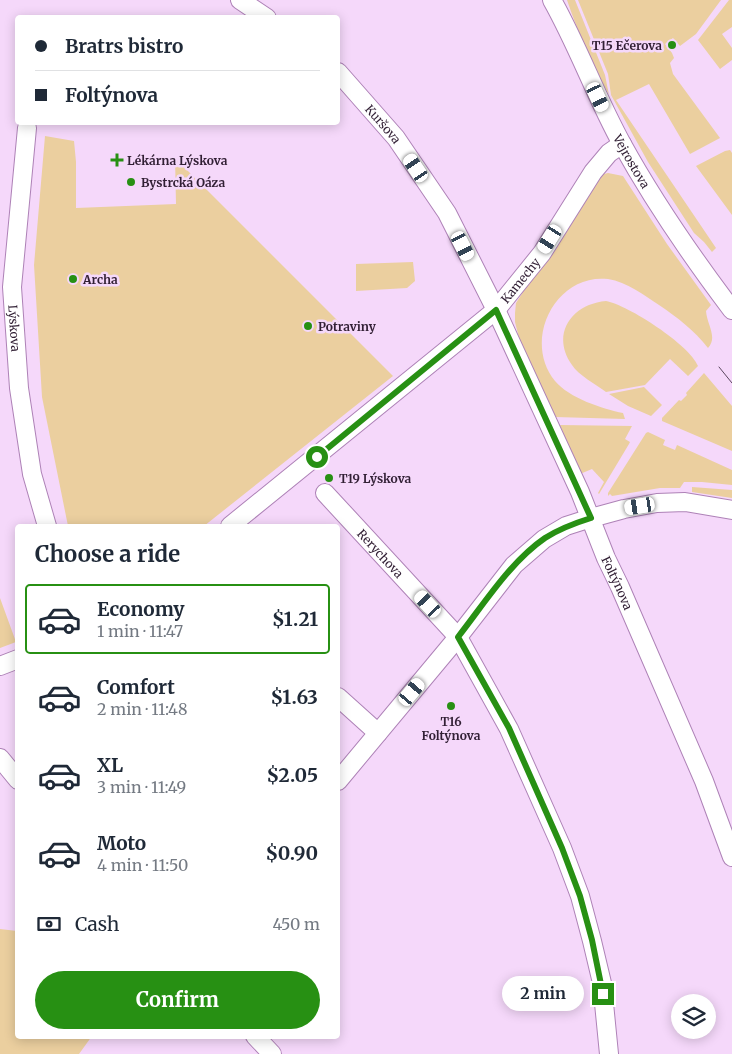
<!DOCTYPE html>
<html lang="en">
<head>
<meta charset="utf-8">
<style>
  :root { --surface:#fff; --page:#f2f2f3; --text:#1f2937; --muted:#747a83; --line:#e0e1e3; --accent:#279013 }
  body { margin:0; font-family:Merriweather,serif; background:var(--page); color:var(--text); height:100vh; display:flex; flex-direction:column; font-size:19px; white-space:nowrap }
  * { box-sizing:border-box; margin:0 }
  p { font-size:16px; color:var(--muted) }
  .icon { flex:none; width:28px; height:28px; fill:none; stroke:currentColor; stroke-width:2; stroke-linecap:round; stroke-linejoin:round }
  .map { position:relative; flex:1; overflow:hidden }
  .drawer { position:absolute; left:15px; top:524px; width:325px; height:515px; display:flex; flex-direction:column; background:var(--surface); border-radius:5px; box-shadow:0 2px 12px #0003 }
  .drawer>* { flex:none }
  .guide { position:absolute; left:15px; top:15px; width:325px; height:110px; border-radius:5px; box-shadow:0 2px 12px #0003; display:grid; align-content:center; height:110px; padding:0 20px; background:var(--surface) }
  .controls { position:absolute; left:671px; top:994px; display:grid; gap:10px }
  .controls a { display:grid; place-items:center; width:45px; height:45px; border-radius:50%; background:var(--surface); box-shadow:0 2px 12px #0003; font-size:25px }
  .end { position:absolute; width:22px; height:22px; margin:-11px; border:6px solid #279013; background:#fff; box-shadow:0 0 0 2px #fff }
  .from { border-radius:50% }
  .bubble { position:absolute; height:35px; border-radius:18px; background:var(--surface); box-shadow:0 2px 12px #0003; font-size:16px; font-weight:700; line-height:35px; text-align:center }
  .car { position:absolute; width:15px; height:30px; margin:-15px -8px; border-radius:6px; box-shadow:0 0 4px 1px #0007; background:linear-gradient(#fff 24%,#345 0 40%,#fff 0 76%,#345 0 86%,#fff 0) }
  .guide b { display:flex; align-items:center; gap:18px; height:48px; font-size:19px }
  .guide b+b { border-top:1px solid var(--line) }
  .guide i { width:12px; height:12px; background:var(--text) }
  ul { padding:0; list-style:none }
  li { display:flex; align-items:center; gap:15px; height:70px; margin:0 10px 8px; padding:0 10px; border:2px solid transparent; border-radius:5px }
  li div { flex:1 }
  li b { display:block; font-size:19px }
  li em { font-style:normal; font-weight:700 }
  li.selected { border-color:var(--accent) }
  li>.icon { width:45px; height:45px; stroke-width:1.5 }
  h2 { padding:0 20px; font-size:22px; line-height:60px }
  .pay { display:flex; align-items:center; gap:12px; height:55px; padding:0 20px; font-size:19px }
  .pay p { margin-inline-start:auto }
  .cta { display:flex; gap:10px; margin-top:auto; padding:10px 20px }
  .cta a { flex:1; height:58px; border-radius:30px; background:var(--accent); color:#fff; font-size:20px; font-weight:700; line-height:58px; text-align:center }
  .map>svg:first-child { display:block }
</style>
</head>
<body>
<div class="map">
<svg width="732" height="1054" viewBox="0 0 732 1054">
  <rect width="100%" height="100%" fill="#f5d8fa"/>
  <path fill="#ebcf9f" d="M567,0H575L605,75L609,95C592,64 578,33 567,0Z
    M578,0H721L696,34L680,46L673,38L665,44L672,53L674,58L670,63L673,74L720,138L690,154L649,84L616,100L716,248L712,252L704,242L694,233L648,162L611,95L608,74Z
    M729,0H732V27L722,34L732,48V60L720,69L698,40Z
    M45,136L74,141L76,162V208L176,204L175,158L393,376L204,526H68L42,397L34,265Z
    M730,150L732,153V215L696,166L725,151Z
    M608,173L623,176L667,244L711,305L706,311C707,325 718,337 708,348C694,330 678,318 659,305C644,295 627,282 608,279C555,273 522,341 555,381C569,398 603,409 623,413L625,419L555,417L519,338L515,322V313L516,303L523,292L521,290L600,175Z
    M413,262L415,281L407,288L356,291V264Z
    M606,301C628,305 690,345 698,366L688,376L670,359L645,385L606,392C597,385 578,375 572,365C550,334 572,304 606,301Z
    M704,373L732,406V451L662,421V418L679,400L681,401L687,395L686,393Z
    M644,387L662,405L651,416L628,406L609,394Z
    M560,425L632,426L625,439L630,442L629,444L599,494L598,493L604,482L592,469L580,474Z
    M648,432L665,440L663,445L675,450L677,445L732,470V485L702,482H684L680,488H660L612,496L610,494L608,496V493L646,433Z
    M692,487L732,490V498L692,492Z
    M0,598L16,642L0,648Z
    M0,929L17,931L18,1036H92L79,1054H0Z"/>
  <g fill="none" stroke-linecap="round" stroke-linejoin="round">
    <defs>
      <g id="minor">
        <path d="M240,0L267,18"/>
        <path id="s1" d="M552,0C578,46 596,97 622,144C654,202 692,257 732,310"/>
        <path id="s2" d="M338,72L396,138L447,213L496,310L580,492L606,558L620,587L704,781L732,857"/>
        <path id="s3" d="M27,128L12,287L19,388L32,474L47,526"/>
        <path id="s4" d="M325,493L458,637L509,729L562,848L580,896L592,941L602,983L609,1054"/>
        <path id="s5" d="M230,526L496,310L542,253L593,172L609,153L622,144"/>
        <path d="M0,666L18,659"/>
        <path d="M338,697L378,733"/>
        <path d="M0,758L18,780"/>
        <path d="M338,781L458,637L514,565L544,539L566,526L591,518L624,509L657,503L685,502L732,510"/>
        <path d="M255,1036L272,1054"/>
      </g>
    </defs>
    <use href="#minor" stroke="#ae82b7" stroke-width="20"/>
    <use href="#minor" stroke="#fff" stroke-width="18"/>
    <path stroke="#5b475f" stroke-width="1" d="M719,367L732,383"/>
  </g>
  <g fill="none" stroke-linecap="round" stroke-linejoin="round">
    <path stroke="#279013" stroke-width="6" d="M317,457L496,310L591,518C575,523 559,529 545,538C510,562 484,604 458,637L509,728L562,848L580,896L592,940L603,994"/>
  </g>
  <g fill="#279013" stroke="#f5d8fa" stroke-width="2">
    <circle cx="672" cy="45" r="5"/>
    <path d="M114.5 152.5h5v5h5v5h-5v5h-5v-5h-5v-5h5z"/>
    <circle cx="131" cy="182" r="5"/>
    <circle cx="73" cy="279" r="5"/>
    <circle cx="308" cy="326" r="5"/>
    <circle cx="329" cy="478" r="5"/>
    <circle cx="451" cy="706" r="5"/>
  </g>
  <g text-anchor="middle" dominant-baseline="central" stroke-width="5" stroke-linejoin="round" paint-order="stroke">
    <g font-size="12" font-weight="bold" fill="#311f34" stroke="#f5d8fa" text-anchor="start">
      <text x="662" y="45" text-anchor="end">T15 Ečerova</text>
      <text x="127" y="160">Lékárna Lýskova</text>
      <text x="141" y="182">Bystrcká Oáza</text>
      <text x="83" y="279">Archa</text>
      <text x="318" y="326">Potraviny</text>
      <text x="339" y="478">T19 Lýskova</text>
      <text x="451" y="721" text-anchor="middle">T16<tspan x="451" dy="14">Foltýnova</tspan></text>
    </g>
    <g font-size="12" fill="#311f34" stroke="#f5d8fa">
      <text stroke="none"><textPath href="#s2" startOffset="69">Kuršova</textPath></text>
      <text stroke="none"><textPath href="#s1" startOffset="180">Vejrostova</textPath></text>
      <text stroke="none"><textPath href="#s5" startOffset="381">Kamechy</textPath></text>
      <text stroke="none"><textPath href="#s3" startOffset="201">Lýskova</textPath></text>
      <text stroke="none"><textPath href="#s4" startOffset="82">Rerychova</textPath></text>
      <text stroke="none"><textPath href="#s2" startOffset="586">Foltýnova</textPath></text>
    </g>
  </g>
</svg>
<div class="controls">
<a><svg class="icon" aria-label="layers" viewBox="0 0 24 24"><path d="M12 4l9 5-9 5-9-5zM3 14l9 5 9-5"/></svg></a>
</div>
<i class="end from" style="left:317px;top:457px"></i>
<i class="end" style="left:603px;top:994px"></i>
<div class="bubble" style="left:502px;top:976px;width:82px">2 min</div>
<i class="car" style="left:598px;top:97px;rotate:155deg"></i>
<i class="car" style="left:416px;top:168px;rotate:326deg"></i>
<i class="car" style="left:550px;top:239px;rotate:212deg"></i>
<i class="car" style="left:463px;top:246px;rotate:153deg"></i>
<i class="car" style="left:640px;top:506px;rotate:261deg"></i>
<i class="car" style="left:428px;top:604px;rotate:317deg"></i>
<i class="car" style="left:412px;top:692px;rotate:40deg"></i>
<div class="guide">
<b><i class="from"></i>Bratrs bistro</b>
<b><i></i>Foltýnova</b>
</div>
<section class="drawer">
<h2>Choose a ride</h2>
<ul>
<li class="selected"><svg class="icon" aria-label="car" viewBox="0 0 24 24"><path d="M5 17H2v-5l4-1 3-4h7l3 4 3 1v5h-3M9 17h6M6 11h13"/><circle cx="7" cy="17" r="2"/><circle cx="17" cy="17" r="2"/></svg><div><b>Economy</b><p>1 min · 11:47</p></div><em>$1.21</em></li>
<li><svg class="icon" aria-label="car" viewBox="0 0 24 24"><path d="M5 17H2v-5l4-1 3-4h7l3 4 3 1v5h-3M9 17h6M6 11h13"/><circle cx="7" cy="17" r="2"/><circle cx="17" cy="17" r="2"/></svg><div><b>Comfort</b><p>2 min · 11:48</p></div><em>$1.63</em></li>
<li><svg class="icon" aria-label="car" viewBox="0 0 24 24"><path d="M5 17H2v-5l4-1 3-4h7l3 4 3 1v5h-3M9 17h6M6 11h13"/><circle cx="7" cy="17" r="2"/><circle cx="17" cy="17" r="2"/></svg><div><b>XL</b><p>3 min · 11:49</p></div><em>$2.05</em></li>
<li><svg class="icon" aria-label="car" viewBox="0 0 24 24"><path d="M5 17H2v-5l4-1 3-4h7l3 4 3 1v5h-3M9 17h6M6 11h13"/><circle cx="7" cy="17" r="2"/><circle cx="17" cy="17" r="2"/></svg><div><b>Moto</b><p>4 min · 11:50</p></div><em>$0.90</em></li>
</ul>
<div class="pay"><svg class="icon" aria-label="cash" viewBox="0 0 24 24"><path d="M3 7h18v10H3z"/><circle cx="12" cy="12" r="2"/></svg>Cash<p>450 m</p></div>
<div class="cta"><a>Confirm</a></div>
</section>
</div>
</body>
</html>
